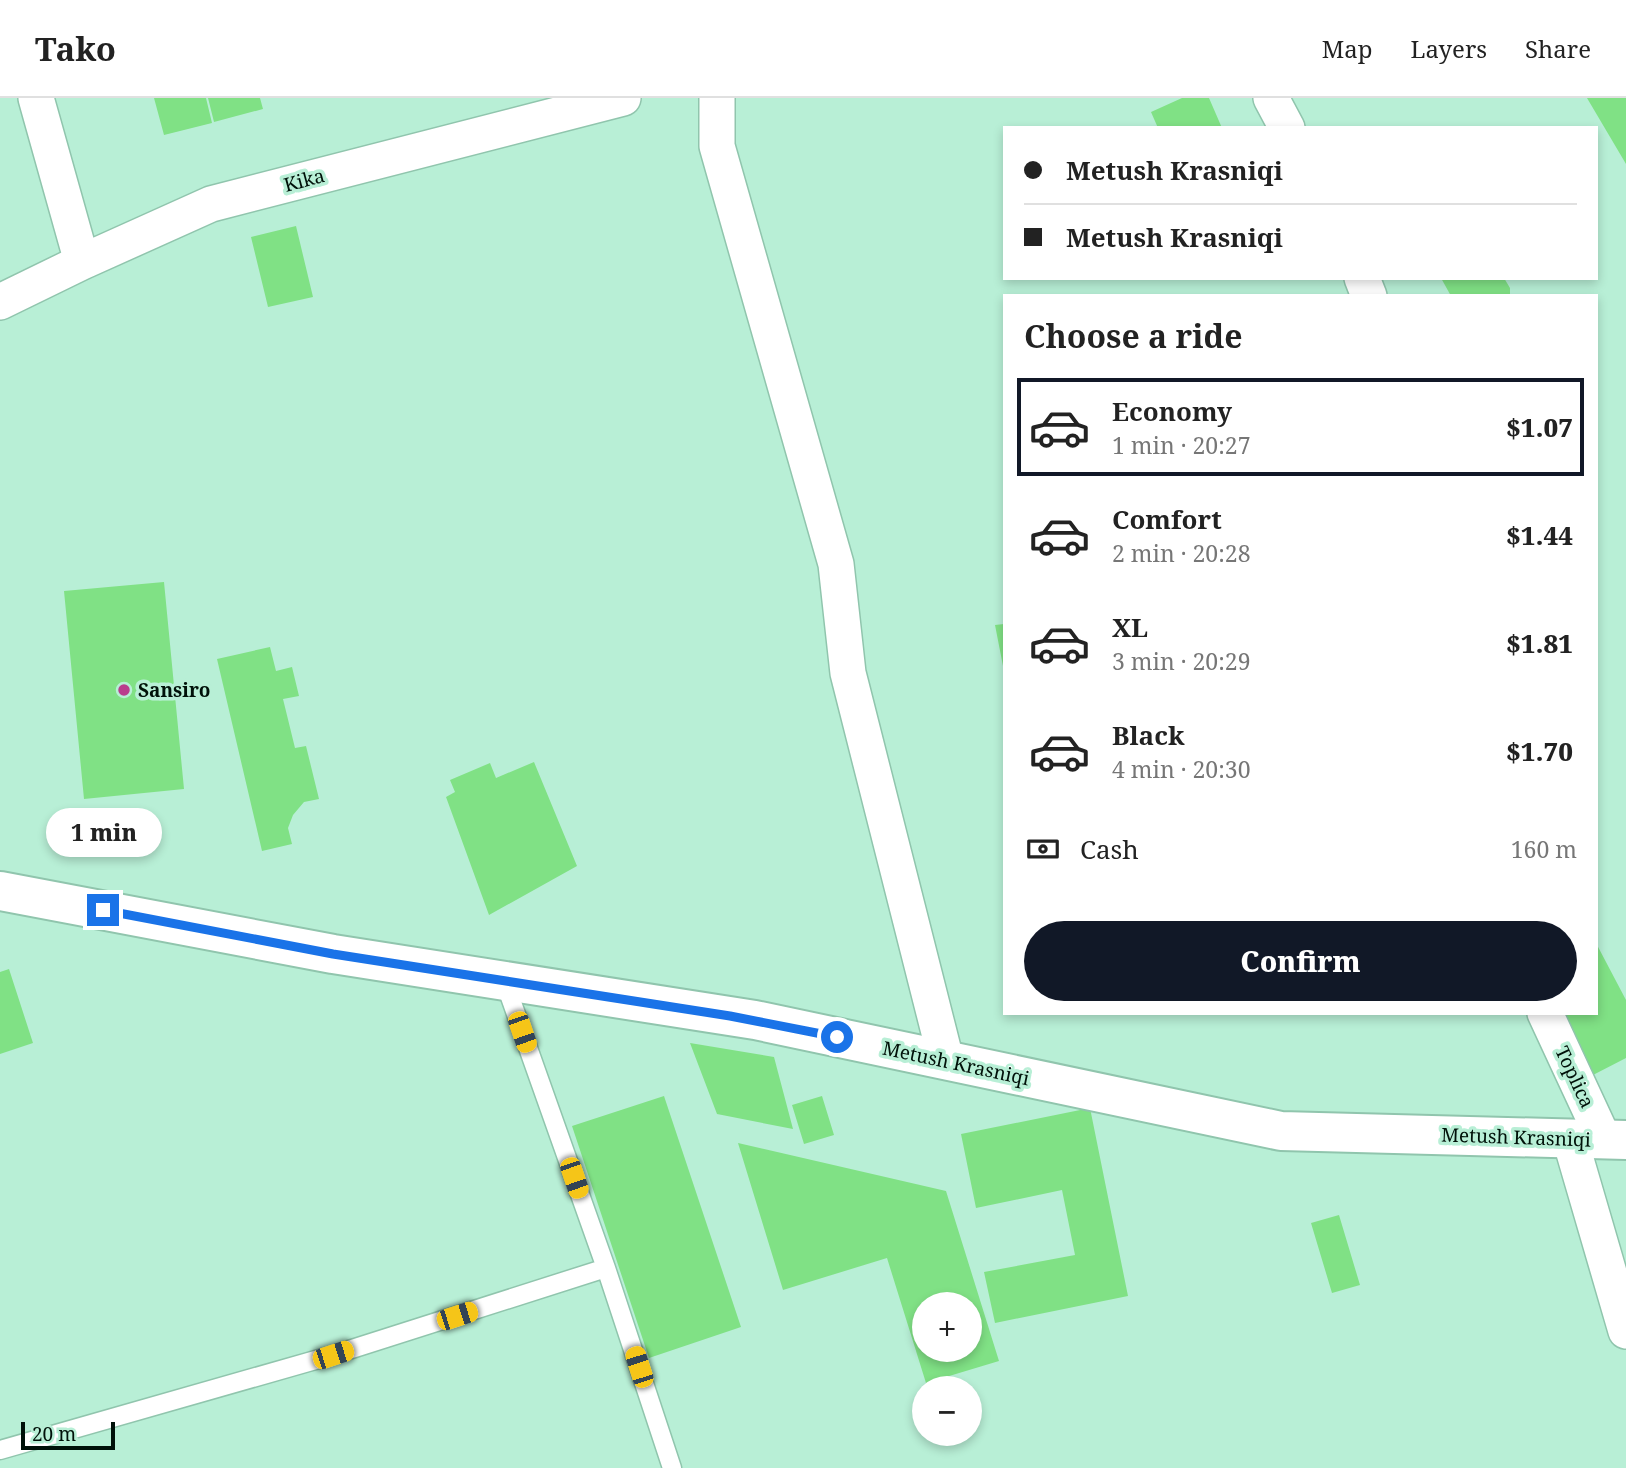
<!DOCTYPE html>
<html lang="en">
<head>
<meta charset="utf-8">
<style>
  :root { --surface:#fff; --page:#f2f2f2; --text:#222; --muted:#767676; --line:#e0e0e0; --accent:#111827 }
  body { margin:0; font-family:"Noto Serif",serif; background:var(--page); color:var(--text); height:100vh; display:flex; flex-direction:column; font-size:26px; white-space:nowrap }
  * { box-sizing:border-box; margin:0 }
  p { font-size:23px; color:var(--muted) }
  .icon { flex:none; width:38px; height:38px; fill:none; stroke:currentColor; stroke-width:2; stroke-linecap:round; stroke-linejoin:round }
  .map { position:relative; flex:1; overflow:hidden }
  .details { position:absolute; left:1003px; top:196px; width:595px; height:721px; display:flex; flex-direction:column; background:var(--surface); border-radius:0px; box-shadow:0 4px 10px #0003 }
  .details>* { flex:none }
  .guide { position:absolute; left:1003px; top:28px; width:595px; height:154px; border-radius:0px; box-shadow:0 4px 10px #0003; display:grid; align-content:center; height:154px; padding:0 21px; background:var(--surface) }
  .tools { position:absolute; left:912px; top:1194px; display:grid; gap:14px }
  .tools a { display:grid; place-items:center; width:70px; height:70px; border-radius:50%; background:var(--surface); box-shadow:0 4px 10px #0003; font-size:35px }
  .scale { position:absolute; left:21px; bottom:18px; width:94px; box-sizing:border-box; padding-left:7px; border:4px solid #001109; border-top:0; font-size:19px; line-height:24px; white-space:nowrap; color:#001109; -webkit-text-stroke:5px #b8efd6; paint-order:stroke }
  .end { position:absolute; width:32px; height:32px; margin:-16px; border:9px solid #1a73e8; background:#fff; box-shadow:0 0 0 4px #fff }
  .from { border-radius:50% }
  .bubble { position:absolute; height:49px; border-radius:24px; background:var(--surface); box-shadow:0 4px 10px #0003; font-size:23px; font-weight:800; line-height:49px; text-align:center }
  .car { position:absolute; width:21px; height:42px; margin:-21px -10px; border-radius:9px; box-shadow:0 0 5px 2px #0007; background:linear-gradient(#f5c518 24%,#345 0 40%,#f5c518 0 76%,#345 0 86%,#f5c518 0) }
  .guide b { display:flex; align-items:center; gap:24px; height:66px; font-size:26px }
  .guide b+b { border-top:2px solid var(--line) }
  .guide i { width:18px; height:18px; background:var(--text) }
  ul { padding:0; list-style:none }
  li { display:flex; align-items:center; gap:21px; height:98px; margin:0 14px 10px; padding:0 7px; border:4px solid transparent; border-radius:0px }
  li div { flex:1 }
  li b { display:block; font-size:26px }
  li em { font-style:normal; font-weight:800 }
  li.selected { border-color:var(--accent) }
  li>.icon { width:63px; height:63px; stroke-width:1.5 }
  h2 { padding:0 21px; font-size:32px; line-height:84px }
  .pay { display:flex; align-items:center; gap:18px; height:77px; padding:0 21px; font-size:26px }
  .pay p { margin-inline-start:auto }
  .action { display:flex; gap:14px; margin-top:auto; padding:14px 21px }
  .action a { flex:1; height:80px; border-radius:42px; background:var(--accent); color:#fff; font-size:28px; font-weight:800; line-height:80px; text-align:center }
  header { display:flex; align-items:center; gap:42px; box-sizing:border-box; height:98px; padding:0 35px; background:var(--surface); border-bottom:2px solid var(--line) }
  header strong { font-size:33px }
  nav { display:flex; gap:38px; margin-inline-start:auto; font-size:24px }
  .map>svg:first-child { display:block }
</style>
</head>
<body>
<header>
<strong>Tako</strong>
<nav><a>Map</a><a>Layers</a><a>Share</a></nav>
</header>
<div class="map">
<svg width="1626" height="1370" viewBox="0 0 1626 1370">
  <rect width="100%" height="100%" fill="#b8efd6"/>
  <path fill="#80e185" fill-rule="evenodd" d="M154,0H206L212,25L164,37Z
    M208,0H260L263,11L214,24Z
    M1182,0H1209L1222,30H1158L1151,14Z
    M1587,0H1626V66Z
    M296,128L313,199L268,209L251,139Z
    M1441,180H1504L1510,190V198H1451Z
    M164,484L184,691L84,701L64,493Z
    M1004,526V568H1003L995,527Z
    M270,549L276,573L292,569L299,598L283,601L295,650L306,648L319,701L304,704L293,717L288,730L292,746L262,753L217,561Z
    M534,664L577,768L489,817L446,699L455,694L450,682L490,665L496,680Z
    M1596,845L1626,902V960L1593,977L1560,915H1596Z
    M9,871L33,945L0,956V874Z
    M690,945L774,959L793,1031L717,1016Z
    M664,998L741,1229L649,1260L572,1028Z
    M822,998L834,1037L804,1046L792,1007Z
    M1090,1010L1128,1198L995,1225L984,1174L1075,1157L1062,1092L976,1110L961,1036Z
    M738,1045L946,1093L999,1263L926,1285L887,1160L783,1192ZM924,1206H970V1251H924Z
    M1339,1117L1360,1187L1332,1195L1311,1125Z"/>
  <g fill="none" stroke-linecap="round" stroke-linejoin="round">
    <defs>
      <path id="service" d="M504,882L606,1170L672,1370
        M0,1352L333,1257L606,1170"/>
      <path id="minor" d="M36,0L82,164
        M717,0V48L836,466L848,575L946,962
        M1271,0L1287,30
        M1362,180L1369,198
        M0,204L82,164L211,106L623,0
        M1545,915L1604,1042
        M1570,1041L1626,1233"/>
      <path id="tertiary" d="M0,793L333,856L755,922L1281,1033L1626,1042"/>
    </defs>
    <use href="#service" stroke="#90c5ad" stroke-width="21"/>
    <use href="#minor" stroke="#90c5ad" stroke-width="38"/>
    <use href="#tertiary" stroke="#90c5ad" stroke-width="42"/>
    <use href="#service" stroke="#fff" stroke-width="18"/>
    <use href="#minor" stroke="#fff" stroke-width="35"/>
    <use href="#tertiary" stroke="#fff" stroke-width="38"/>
  </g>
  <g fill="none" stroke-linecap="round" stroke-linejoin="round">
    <path stroke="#1a73e8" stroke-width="9" d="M103,812L333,856L730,918L837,939"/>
  </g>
  <circle fill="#ba3d8d" stroke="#b8efd6" stroke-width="2.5" cx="124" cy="592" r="7"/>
  <g text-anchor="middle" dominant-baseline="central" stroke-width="7" stroke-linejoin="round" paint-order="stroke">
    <g font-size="19" fill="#001109" stroke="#b8efd6">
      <text transform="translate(304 82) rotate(-15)">Kika</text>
      <text transform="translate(956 965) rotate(12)">Metush Krasniqi</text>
      <text transform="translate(1575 979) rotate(65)">Toplica</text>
      <text transform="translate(1516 1039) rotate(2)">Metush Krasniqi</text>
    </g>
    <g font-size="19" font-weight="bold" fill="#001109" stroke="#b8efd6" text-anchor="start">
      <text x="138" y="592">Sansiro</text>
    </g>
  </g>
</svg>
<div class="tools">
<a>+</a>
<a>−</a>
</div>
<div class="scale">20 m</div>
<i class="end from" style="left:837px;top:939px"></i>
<i class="end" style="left:103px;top:812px"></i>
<div class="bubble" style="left:46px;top:710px;width:116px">1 min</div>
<i class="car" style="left:522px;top:934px;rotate:161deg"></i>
<i class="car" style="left:574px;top:1080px;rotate:161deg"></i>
<i class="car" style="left:457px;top:1218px;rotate:72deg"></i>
<i class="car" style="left:333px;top:1257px;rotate:72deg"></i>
<i class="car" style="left:639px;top:1269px;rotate:342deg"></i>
<div class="guide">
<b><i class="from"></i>Metush Krasniqi</b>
<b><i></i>Metush Krasniqi</b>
</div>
<section class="details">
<h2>Choose a ride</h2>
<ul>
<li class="selected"><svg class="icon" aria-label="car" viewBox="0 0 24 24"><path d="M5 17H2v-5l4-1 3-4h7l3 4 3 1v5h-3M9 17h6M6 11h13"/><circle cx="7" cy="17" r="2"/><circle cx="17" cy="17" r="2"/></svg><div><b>Economy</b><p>1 min · 20:27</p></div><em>$1.07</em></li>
<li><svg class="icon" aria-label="car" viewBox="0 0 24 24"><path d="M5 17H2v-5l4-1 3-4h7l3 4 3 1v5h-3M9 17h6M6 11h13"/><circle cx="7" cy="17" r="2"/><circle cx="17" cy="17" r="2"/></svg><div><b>Comfort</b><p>2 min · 20:28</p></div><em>$1.44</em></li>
<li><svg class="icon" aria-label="car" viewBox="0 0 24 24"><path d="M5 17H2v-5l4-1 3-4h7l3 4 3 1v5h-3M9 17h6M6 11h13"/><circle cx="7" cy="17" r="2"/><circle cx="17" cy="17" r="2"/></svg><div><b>XL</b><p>3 min · 20:29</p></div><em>$1.81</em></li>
<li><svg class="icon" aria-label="car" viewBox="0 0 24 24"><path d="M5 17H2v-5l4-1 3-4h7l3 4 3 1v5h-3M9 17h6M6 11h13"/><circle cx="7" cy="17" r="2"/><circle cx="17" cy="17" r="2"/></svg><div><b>Black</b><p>4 min · 20:30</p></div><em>$1.70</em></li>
</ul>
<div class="pay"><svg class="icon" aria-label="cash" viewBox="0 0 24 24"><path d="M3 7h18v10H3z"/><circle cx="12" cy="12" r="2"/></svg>Cash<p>160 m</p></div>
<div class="action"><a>Confirm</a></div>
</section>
</div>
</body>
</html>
